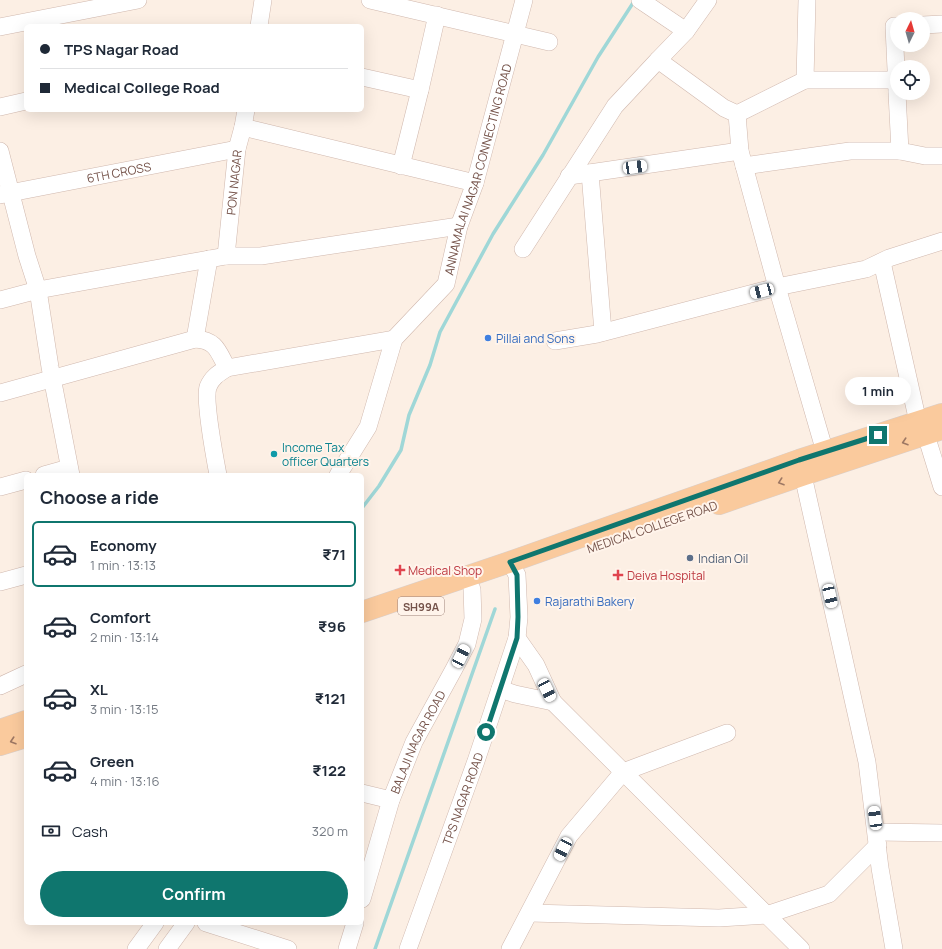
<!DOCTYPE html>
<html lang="en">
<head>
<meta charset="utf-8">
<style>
  :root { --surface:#fff; --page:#f2f2f3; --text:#1f2937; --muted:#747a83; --line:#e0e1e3; --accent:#0f766e }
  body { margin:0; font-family:Manrope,sans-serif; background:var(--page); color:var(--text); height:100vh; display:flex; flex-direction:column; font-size:15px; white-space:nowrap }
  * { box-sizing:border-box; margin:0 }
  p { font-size:13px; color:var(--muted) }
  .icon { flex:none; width:22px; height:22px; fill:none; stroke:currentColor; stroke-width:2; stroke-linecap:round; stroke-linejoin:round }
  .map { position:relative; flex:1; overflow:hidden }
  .side { position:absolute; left:24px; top:473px; width:340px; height:452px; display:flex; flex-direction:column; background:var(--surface); border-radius:6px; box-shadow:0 4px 16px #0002 }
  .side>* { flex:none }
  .guide { position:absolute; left:24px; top:24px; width:340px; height:88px; border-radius:6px; box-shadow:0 4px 16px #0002; display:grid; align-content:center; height:88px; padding:0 16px; background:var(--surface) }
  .needle { width:26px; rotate:5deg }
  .controls { position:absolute; left:890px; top:12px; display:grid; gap:8px }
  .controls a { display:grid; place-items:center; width:40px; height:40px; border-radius:50%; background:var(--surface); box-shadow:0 4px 16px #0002; font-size:20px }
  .end { position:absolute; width:18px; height:18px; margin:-9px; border:5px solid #0f766e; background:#fff; box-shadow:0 0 0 2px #fff }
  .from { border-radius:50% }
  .bubble { position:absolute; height:28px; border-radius:14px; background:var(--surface); box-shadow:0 4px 16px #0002; font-size:13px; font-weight:700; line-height:28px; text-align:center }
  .car { position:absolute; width:12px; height:24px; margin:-12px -6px; border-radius:5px; box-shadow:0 0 3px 1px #0007; background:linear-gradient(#fff 24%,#345 0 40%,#fff 0 76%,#345 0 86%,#fff 0) }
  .guide b { display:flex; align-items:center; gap:14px; height:38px; font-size:15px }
  .guide b+b { border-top:1px solid var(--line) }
  .guide i { width:10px; height:10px; background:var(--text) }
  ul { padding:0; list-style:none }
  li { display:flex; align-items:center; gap:12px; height:66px; margin:0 8px 6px; padding:0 8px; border:2px solid transparent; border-radius:6px }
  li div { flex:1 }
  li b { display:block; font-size:15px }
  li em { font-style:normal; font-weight:700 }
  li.on { border-color:var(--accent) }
  li>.icon { width:36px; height:36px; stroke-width:1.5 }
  h2 { padding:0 16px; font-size:18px; line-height:48px }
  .pay { display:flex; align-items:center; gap:10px; height:44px; padding:0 16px; font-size:15px }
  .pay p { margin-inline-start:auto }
  .action { display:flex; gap:8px; margin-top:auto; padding:8px 16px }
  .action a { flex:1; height:46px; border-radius:24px; background:var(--accent); color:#fff; font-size:16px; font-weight:700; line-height:46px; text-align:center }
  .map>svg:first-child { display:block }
</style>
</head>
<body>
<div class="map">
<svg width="942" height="949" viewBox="0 0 942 949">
  <rect width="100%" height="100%" fill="#fcefe4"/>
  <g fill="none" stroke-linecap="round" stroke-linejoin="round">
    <path stroke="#9fd7d7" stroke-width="3.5" d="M362,508L379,486L401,450L409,415L430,365L440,332L493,234L543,155L598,57L633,3
      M375,949L495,609"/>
    <defs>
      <g id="minor">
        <path d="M370,0L549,42"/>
        <path d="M640,0L686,31"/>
        <path d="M708,0L686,31L658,60L724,108L737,114L740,151L777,287L825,452"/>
        <path d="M923,25L942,24"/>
        <path d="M259,26L263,0"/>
        <path d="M0,27L138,0"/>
        <path d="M362,77L420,90L437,15"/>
        <path d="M805,80H896"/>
        <path d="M897,91L894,26H897"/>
        <path d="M897,93L900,151L925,156H942"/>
        <path d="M0,107L26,101"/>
        <path d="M737,114L805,80L807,0"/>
        <path d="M243,127L475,183"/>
        <path d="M0,151L27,256L38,290L50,367L71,475"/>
        <path d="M401,166L420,90"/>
        <path d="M744,166L850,151H900"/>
        <path d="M590,173L603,332"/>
        <path d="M569,176L740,151"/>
        <path id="s1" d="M0,195L237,149"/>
        <path d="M523,249L615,106L658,60"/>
        <path id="s2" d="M226,256L237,149L243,127L246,110"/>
        <path d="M882,262L918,422"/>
        <path d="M0,300L38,290L226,256H261L459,226"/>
        <path d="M195,339L209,259"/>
        <path d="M555,341L597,334L777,287L866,269L889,258L942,241"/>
        <path d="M0,393L195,339C216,340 218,351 227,368"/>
        <path d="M926,435L942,487"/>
        <path d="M800,462L867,762L880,868L894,949"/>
        <path d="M44,475L69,468"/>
        <path d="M218,475C215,459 204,400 208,387C212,377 219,373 227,368L394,339"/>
        <path id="s3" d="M338,475L368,427L394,339L446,284L459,226L475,183L524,0"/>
        <path d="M0,487L26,480"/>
        <path d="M0,582L26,575"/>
        <path d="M0,686L26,674"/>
        <path d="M500,689L515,694L553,702L536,665L517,638"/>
        <path d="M553,702L801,949"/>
        <path d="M362,793L391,800"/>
        <path d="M877,832L942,833"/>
        <path id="s4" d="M362,899L391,800L414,742L454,669L467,644L473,619L472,589"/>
        <path d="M530,913L719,918L766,915L829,894L878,845"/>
        <path d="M206,923L288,949"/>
        <path d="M136,949L155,923"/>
        <path d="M167,949L186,923"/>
        <path d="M347,949L355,923"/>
        <path id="s5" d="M408,949L476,761L517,638L519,617L517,575L510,562"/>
        <path d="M510,949L569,836L623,772L727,733"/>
      </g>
      <path id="major" d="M719,504L803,475L942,429
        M362,612L510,562L799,460L942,414
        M0,730L26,721
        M0,745L26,737"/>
    </defs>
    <use href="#minor" stroke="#d0b8ae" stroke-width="18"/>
    <use href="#major" stroke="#d8cfcc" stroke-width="22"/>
    <use href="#minor" stroke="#fff" stroke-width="17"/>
    <use href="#major" stroke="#faca9d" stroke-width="21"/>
  </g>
  <defs><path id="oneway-chevron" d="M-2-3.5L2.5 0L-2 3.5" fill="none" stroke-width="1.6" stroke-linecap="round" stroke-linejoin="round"/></defs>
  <g stroke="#9d7763">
    <use href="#oneway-chevron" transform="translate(905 442) rotate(162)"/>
    <use href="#oneway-chevron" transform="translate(781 482) rotate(161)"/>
    <use href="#oneway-chevron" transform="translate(13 741) rotate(162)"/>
  </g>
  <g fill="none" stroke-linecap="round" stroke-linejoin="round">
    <path stroke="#0f766e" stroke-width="5" d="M486,732L517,638L518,617L517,575L510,562L799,460L878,435"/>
  </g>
  <g fill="#3f7fe0" stroke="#fff4eb" stroke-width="1.5">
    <circle cx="488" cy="338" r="4"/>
    <circle cx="537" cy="601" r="4"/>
  </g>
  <circle fill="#0f9aa8" stroke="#fff4eb" stroke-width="1.5" cx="274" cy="454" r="4"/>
  <circle fill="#5c6f8a" stroke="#fff4eb" stroke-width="1.5" cx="690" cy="558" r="4"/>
  <g fill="#e0444e" stroke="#fff4eb" stroke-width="1.5">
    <path d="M398 564h4v4h4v4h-4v4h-4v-4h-4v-4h4z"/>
    <path d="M616 569h4v4h4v4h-4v4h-4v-4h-4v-4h4z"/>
  </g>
  <g text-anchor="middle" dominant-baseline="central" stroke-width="4" stroke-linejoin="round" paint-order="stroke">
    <rect fill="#fff4eb" stroke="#9e837a" stroke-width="1" x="398" y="597" width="46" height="18" rx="3"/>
    <g font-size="11" font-weight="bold" fill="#75534a">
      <text x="421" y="606">SH99A</text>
    </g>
    <g font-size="12" fill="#75534a" stroke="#fff4eb">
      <text stroke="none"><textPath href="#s3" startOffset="343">ANNAMALAI NAGAR CONNECTING ROAD</textPath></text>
      <text stroke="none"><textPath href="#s1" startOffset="121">6TH CROSS</textPath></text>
      <text stroke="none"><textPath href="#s2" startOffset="74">PON NAGAR</textPath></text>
      <text transform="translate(652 527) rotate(-19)">MEDICAL COLLEGE ROAD</text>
      <text stroke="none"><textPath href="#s4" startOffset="167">BALAJI NAGAR ROAD</textPath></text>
      <text stroke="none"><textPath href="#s5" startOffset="160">TPS NAGAR ROAD</textPath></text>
    </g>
    <g font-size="12" fill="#366cbe" stroke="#fff4eb" text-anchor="start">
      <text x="496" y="338">Pillai and Sons</text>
      <text x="545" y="601">Rajarathi Bakery</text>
    </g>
    <g font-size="12" fill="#0d838f" stroke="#fff4eb" text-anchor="start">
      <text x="282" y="447">Income Tax<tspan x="282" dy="14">officer Quarters</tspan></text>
    </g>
    <g font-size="12" fill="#4e5e75" stroke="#fff4eb" text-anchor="start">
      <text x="698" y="558">Indian Oil</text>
    </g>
    <g font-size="12" fill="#be3a42" stroke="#fff4eb" text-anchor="start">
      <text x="408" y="570">Medical Shop</text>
      <text x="627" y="575">Deiva Hospital</text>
    </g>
  </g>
</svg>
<div class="controls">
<a><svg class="needle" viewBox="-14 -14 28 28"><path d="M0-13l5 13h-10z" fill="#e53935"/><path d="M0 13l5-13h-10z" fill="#747a83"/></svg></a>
<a><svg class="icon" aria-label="locate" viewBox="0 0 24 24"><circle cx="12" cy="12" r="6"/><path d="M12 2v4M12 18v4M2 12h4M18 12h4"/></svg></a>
</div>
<i class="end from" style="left:486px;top:732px"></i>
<i class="end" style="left:878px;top:435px"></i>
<div class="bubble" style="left:845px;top:377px;width:66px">1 min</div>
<i class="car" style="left:635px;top:167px;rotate:82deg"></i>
<i class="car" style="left:762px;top:291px;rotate:255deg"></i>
<i class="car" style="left:830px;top:596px;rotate:167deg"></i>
<i class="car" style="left:461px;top:656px;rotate:26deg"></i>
<i class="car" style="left:547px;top:690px;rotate:154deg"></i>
<i class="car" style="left:875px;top:818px;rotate:352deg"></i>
<i class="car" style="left:563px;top:849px;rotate:207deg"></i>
<div class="guide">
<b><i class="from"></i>TPS Nagar Road</b>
<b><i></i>Medical College Road</b>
</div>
<section class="side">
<h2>Choose a ride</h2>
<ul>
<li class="on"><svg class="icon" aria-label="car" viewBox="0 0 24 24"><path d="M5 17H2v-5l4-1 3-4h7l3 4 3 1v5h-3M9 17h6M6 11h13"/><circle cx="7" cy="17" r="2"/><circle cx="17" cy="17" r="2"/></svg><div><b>Economy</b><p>1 min · 13:13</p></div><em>₹71</em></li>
<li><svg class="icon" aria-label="car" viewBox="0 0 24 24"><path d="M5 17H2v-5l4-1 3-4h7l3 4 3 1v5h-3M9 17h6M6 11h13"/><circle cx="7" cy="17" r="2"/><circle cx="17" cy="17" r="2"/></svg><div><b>Comfort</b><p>2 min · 13:14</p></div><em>₹96</em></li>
<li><svg class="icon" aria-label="car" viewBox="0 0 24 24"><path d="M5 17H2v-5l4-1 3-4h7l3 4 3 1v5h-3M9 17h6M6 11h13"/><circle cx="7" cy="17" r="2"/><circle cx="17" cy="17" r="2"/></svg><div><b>XL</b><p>3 min · 13:15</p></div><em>₹121</em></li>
<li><svg class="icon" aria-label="car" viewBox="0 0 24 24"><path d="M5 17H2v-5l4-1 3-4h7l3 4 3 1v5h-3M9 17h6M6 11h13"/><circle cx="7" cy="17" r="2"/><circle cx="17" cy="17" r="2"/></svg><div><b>Green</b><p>4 min · 13:16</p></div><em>₹122</em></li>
</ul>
<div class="pay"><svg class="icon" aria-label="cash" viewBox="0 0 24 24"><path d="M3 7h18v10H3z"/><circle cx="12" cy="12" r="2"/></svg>Cash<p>320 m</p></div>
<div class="action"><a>Confirm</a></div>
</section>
</div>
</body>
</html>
